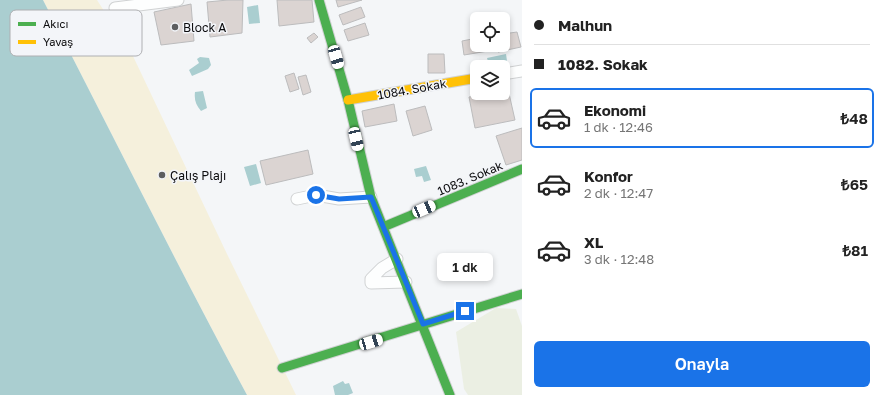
<!DOCTYPE html>
<html lang="tr">
<head>
<meta charset="utf-8">
<style>
  :root { --surface:#fff; --page:#f2f2f2; --text:#222; --muted:#767676; --line:#e0e0e0; --accent:#1a73e8 }
  body { margin:0; font-family:"Golos Text",sans-serif; background:var(--page); color:var(--text); height:100vh; display:flex; flex-direction:column; font-size:15px; white-space:nowrap }
  * { box-sizing:border-box; margin:0 }
  p { font-size:13px; color:var(--muted) }
  .icon { flex:none; width:22px; height:22px; fill:none; stroke:currentColor; stroke-width:2; stroke-linecap:round; stroke-linejoin:round }
  .map { position:relative; flex:1; overflow:hidden }
  .drawer { display:flex; flex-direction:column; background:var(--surface); width:360px }
  .drawer>* { flex:none }
  .hud { display:grid; align-content:center; height:88px; padding:0 12px; background:var(--surface) }
  .controls { position:absolute; left:470px; top:12px; display:grid; gap:8px }
  .controls a { display:grid; place-items:center; width:40px; height:40px; border-radius:6px; background:var(--surface); box-shadow:0 2px 6px #0003; font-size:20px }
  .end { position:absolute; width:18px; height:18px; margin:-9px; border:5px solid #1a73e8; background:#fff; box-shadow:0 0 0 2px #fff }
  .from { border-radius:50% }
  .bubble { position:absolute; height:28px; border-radius:6px; background:var(--surface); box-shadow:0 2px 6px #0003; font-size:13px; font-weight:600; line-height:28px; text-align:center }
  .car { position:absolute; width:12px; height:24px; margin:-12px -6px; border-radius:5px; box-shadow:0 0 3px 1px #0007; background:linear-gradient(#fff 24%,#345 0 40%,#fff 0 76%,#345 0 86%,#fff 0) }
  .hud b { display:flex; align-items:center; gap:14px; height:38px; font-size:15px }
  .hud b+b { border-top:1px solid var(--line) }
  .hud i { width:10px; height:10px; background:var(--text) }
  ul { padding:0; list-style:none }
  li { display:flex; align-items:center; gap:12px; height:60px; margin:0 8px 6px; padding:0 4px; border:2px solid transparent; border-radius:6px }
  li div { flex:1 }
  li b { display:block; font-size:15px }
  li em { font-style:normal; font-weight:600 }
  li.current { border-color:var(--accent) }
  li>.icon { width:36px; height:36px; stroke-width:1.5 }
  .button { display:flex; gap:8px; margin-top:auto; padding:8px 12px }
  .button a { flex:1; height:46px; border-radius:6px; background:var(--accent); color:#fff; font-size:16px; font-weight:600; line-height:46px; text-align:center }
  main { display:flex; flex:1; min-height:0 }
  .map>svg:first-child { display:block }
</style>
</head>
<body>
<main>
<div class="map">
<svg width="522" height="395" viewBox="0 0 522 395">
  <rect width="100%" height="100%" fill="#f4f6f8"/>
  <path fill="#ebefe3" d="M496,308L516,309L522,326V395H468L464,389L456,332Z"/>
  <path fill="#f5f0dc" d="M43,0H97L132,54L227,254L296,395H247C177,265 111,132 43,0Z"/>
  <path fill="#aaced0" d="M0,0H43C111,132 177,265 247,395H0Z
    M258,5L260,23L249,24L247,7Z
    M506,54L507,61L489,65L487,58Z
    M200,57L209,58L211,65L208,69L192,76L189,70L199,63L197,59Z
    M203,91L207,108L201,111C196,105 194,100 195,92Z
    M256,164L261,183L250,186L244,167Z
    M426,166L431,180L424,182L422,176L416,177L414,169Z
    M343,381L345,384L349,383L353,393L348,395H335L333,386Z"/>
  <path fill="#dbd4d2" stroke="#bcbcbd" d="M228,0H243L242,33L210,37L207,2Z
    M277,0H312L314,22L279,26Z
    M336,0H362L338,7Z
    M191,4L194,41L161,45L154,12Z
    M361,7L365,17L343,25L339,15Z
    M365,23L369,35L348,41L344,30Z
    M517,32L521,47L498,52L497,45H503V34Z
    M314,33L318,37L311,43L307,38Z
    M477,38V45H487L488,51L464,55L462,41Z
    M428,54H444L445,73H428Z
    M294,73L299,89L290,92L285,76Z
    M306,75L311,92L303,95L298,77Z
    M508,89L515,120L475,128L469,97L490,93H503V90Z
    M394,104L397,121L365,127L362,111Z
    M425,106L432,130L413,136L406,111Z
    M522,128V160L506,165L496,136Z
    M308,150L313,174L266,185L260,161Z"/>
  <g fill="none" stroke-linecap="round" stroke-linejoin="round">
    <defs>
      <path id="street" d="M115,8L178,0
        M503,74L522,71
        M297,199L316,195L339,199L371,197
        M397,259L382,268L371,279V283L406,282"/>
      <path id="fast" d="M319,0L348,100L371,197L450,395
        M383,227L522,169
        M282,368L522,294"/>
      <path id="slow" d="M348,100L477,78"/>
    </defs>
    <use href="#street" stroke="#d0d2d3" stroke-width="13"/>
    <use href="#fast" stroke="#d0d2d3" stroke-width="11"/>
    <use href="#slow" stroke="#d0d2d3" stroke-width="11"/>
    <use href="#street" stroke="#fdfefe" stroke-width="11"/>
    <use href="#fast" stroke="#4caf50" stroke-width="9"/>
    <use href="#slow" stroke="#ffc107" stroke-width="9"/>
  </g>
  <g fill="none" stroke-linecap="round" stroke-linejoin="round">
    <path stroke="#1a73e8" stroke-width="5" d="M316,195L339,199L371,197L423,324L465,311"/>
  </g>
  <g fill="#5d5e60" stroke="#f3f5f9" stroke-width="1.5">
    <circle cx="175" cy="27" r="4"/>
    <circle cx="162" cy="175" r="4"/>
  </g>
  <g text-anchor="middle" dominant-baseline="central" stroke-width="3" stroke-linejoin="round" paint-order="stroke">
    <g font-size="12" fill="#0c0c0e" stroke="#f3f5f9" text-anchor="start">
      <text x="183" y="27">Block A</text>
      <text x="170" y="175">Çalış Plajı</text>
    </g>
    <g font-size="12" fill="#0c0c0e" stroke="#f3f5f9">
      <text transform="translate(412 89) rotate(-10)">1084. Sokak</text>
      <text transform="translate(470 178) rotate(-23)">1083. Sokak</text>
    </g>
  </g>
  <rect x="10" y="10" width="132" height="46" rx="6" fill="#f3f5f9" stroke="#aeafb2" stroke-width="1"/>
  <rect x="18" y="22" width="18" height="4" fill="#4caf50"/>
  <rect x="18" y="40" width="18" height="4" fill="#ffc107"/>
  <g font-size="11" fill="#0c0c0e">
    <text x="43" y="28">Akıcı</text>
    <text x="43" y="46">Yavaş</text>
  </g>
</svg>
<div class="controls">
<a><svg class="icon" aria-label="locate" viewBox="0 0 24 24"><circle cx="12" cy="12" r="6"/><path d="M12 2v4M12 18v4M2 12h4M18 12h4"/></svg></a>
<a><svg class="icon" aria-label="layers" viewBox="0 0 24 24"><path d="M12 4l9 5-9 5-9-5zM3 14l9 5 9-5"/></svg></a>
</div>
<i class="end from" style="left:316px;top:195px"></i>
<i class="end" style="left:465px;top:311px"></i>
<div class="bubble" style="left:437px;top:253px;width:56px">1 dk</div>
<i class="car" style="left:336px;top:57px;rotate:164deg"></i>
<i class="car" style="left:356px;top:139px;rotate:167deg"></i>
<i class="car" style="left:424px;top:209px;rotate:67deg"></i>
<i class="car" style="left:371px;top:342px;rotate:73deg"></i>
</div>
<section class="drawer">
<div class="hud">
<b><i class="from"></i>Malhun</b>
<b><i></i>1082. Sokak</b>
</div>
<ul>
<li class="current"><svg class="icon" aria-label="car" viewBox="0 0 24 24"><path d="M5 17H2v-5l4-1 3-4h7l3 4 3 1v5h-3M9 17h6M6 11h13"/><circle cx="7" cy="17" r="2"/><circle cx="17" cy="17" r="2"/></svg><div><b>Ekonomi</b><p>1 dk · 12:46</p></div><em>₺48</em></li>
<li><svg class="icon" aria-label="car" viewBox="0 0 24 24"><path d="M5 17H2v-5l4-1 3-4h7l3 4 3 1v5h-3M9 17h6M6 11h13"/><circle cx="7" cy="17" r="2"/><circle cx="17" cy="17" r="2"/></svg><div><b>Konfor</b><p>2 dk · 12:47</p></div><em>₺65</em></li>
<li><svg class="icon" aria-label="car" viewBox="0 0 24 24"><path d="M5 17H2v-5l4-1 3-4h7l3 4 3 1v5h-3M9 17h6M6 11h13"/><circle cx="7" cy="17" r="2"/><circle cx="17" cy="17" r="2"/></svg><div><b>XL</b><p>3 dk · 12:48</p></div><em>₺81</em></li>
</ul>
<div class="button"><a>Onayla</a></div>
</section>
</main>
</body>
</html>
